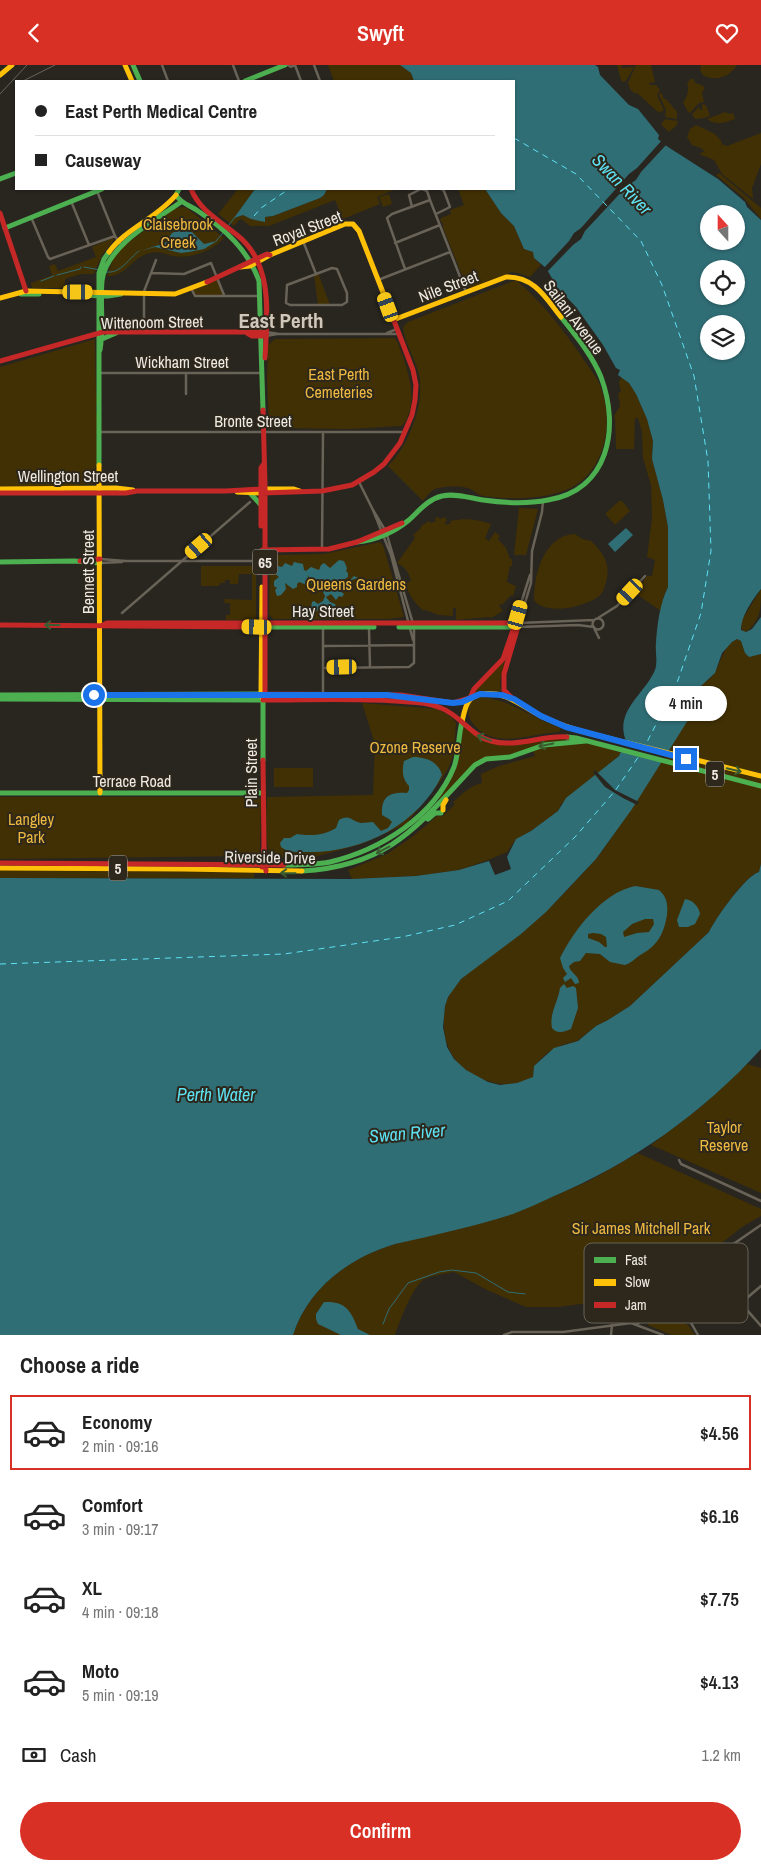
<!DOCTYPE html>
<html lang="en">
<head>
<meta charset="utf-8">
<style>
  :root { --surface:#fff; --page:#f2f2f2; --text:#222; --muted:#767676; --line:#e0e0e0; --accent:#d93025 }
  body { margin:0; font-family:"Archivo Narrow",sans-serif; background:var(--page); color:var(--text); height:100vh; display:flex; flex-direction:column; font-size:19px; white-space:nowrap }
  * { box-sizing:border-box; margin:0 }
  p { font-size:16px; color:var(--muted) }
  .icon { flex:none; width:28px; height:28px; fill:none; stroke:currentColor; stroke-width:2; stroke-linecap:round; stroke-linejoin:round }
  .map { position:relative; height:1270px; overflow:hidden }
  .sheet { display:flex; flex-direction:column; background:var(--surface); flex:1 }
  .sheet>* { flex:none }
  .top-card { position:absolute; left:15px; top:15px; width:500px; height:110px; border-radius:0px; box-shadow:0 1px 4px #0004; display:grid; align-content:center; height:110px; padding:0 20px; background:var(--surface) }
  .needle { width:32px; rotate:339deg }
  .tools { position:absolute; left:700px; top:140px; display:grid; gap:10px }
  .tools a { display:grid; place-items:center; width:45px; height:45px; border-radius:50%; background:var(--surface); box-shadow:0 1px 4px #0004; font-size:25px }
  .end { position:absolute; width:22px; height:22px; margin:-11px; border:6px solid #1a73e8; background:#fff; box-shadow:0 0 0 2px #fff }
  .from { border-radius:50% }
  .bubble { position:absolute; height:35px; border-radius:18px; background:var(--surface); box-shadow:0 1px 4px #0004; font-size:16px; font-weight:600; line-height:35px; text-align:center }
  .car { position:absolute; width:15px; height:30px; margin:-15px -8px; border-radius:6px; box-shadow:0 0 4px 1px #0007; background:linear-gradient(#f5c518 24%,#345 0 40%,#f5c518 0 76%,#345 0 86%,#f5c518 0) }
  .top-card b { display:flex; align-items:center; gap:18px; height:48px; font-size:19px }
  .top-card b+b { border-top:1px solid var(--line) }
  .top-card i { width:12px; height:12px; background:var(--text) }
  ul { padding:0; list-style:none }
  li { display:flex; align-items:center; gap:15px; height:75px; margin:0 10px 8px; padding:0 10px; border:2px solid transparent; border-radius:0px }
  li div { flex:1 }
  li b { display:block; font-size:19px }
  li em { font-style:normal; font-weight:600 }
  li.current { border-color:var(--accent) }
  li>.icon { width:45px; height:45px; stroke-width:1.5 }
  h2 { padding:0 20px; font-size:22px; line-height:60px }
  .pay { display:flex; align-items:center; gap:12px; height:55px; padding:0 20px; font-size:19px }
  .pay p { margin-inline-start:auto }
  .primary-button { display:flex; gap:10px; margin-top:auto; padding:10px 20px }
  .primary-button a { flex:1; height:58px; border-radius:30px; background:var(--accent); color:#fff; font-size:20px; font-weight:600; line-height:58px; text-align:center }
  header { display:flex; justify-content:space-between; align-items:center; height:65px; padding:0 20px; background:var(--accent); color:#fff; font-size:22px; font-weight:600 }
  .map>svg:first-child { display:block }
</style>
</head>
<body>
<header><svg class="icon" aria-label="back" viewBox="0 0 24 24"><path d="M15 5l-7 7 7 7"/></svg>Swyft<svg class="icon" aria-label="heart" viewBox="0 0 24 24"><path d="M12 20l-8-8c-3-5 5-10 8-4 3-6 11-1 8 4z"/></svg></header>
<div class="map">
<svg width="761" height="1270" viewBox="0 0 761 1270">
  <rect width="100%" height="100%" fill="#292620"/>
  <path fill="#413004" d="M328,0H400L411,8L414,16H334Z
    M617,0H622L621,3L634,2L626,16L623,17L621,15Z
    M636,0H651L655,17L649,18L650,20H656L660,25L657,30L664,45L659,48L637,28H634L630,24L628,18Z
    M701,0H737C730,12 715,17 703,10L700,5Z
    M691,14H694L695,18L702,20L705,23L702,28L704,37L699,38L690,48L688,47L683,37C687,33 690,23 687,18Z
    M661,27L664,34H666L677,47V54L665,52L666,45L659,30Z
    M702,39L706,40L710,51L704,53L695,54L692,49L699,42L700,45H702Z
    M725,47L729,49L733,48L735,54C724,58 717,61 707,54Z
    M665,54L678,56L676,61L669,67L661,59Z
    M696,60L715,69L722,77L720,85L722,79L727,81L761,68V99L752,123L753,134L722,109L714,95L699,89L702,87L716,89L706,88L701,83L692,80L687,72L690,64Z
    M719,108L761,143V154L743,132L716,110Z
    M238,124H255L235,152L243,150L264,157L265,152L273,151L320,133L324,130L327,124H394V125L377,132L380,139L343,154L335,135L269,161H250L241,154L238,156L234,161L218,149Z
    M458,124H485L501,148L514,161L524,184L533,187L534,193L541,200L530,212L518,208L512,207L471,223L466,220L443,163V159L440,155L441,153L451,149L450,145L464,140Z
    M389,129L392,139L383,142L379,132Z
    M182,142L187,143L224,173C212,186 191,194 173,191C164,189 160,186 150,188C131,192 127,212 107,211L112,197L110,196L120,184L173,144Z
    M113,173L114,175L102,190L94,209H81L65,214V223H32L31,218L52,210L49,201L55,199L58,206L96,192L92,182Z
    M318,208L330,240H318L314,210Z
    M217,212L224,230L195,231L191,223Z
    M516,215C541,236 561,262 580,289C585,297 592,306 597,314C614,347 609,396 579,418C556,435 510,435 483,431C478,430 475,426 470,424C463,420 439,421 433,425C429,428 426,432 423,436L388,401C409,381 427,334 418,306C414,291 404,277 403,262L408,257Z
    M395,273C399,278 400,285 403,291C410,313 418,339 403,360L401,361L349,364L269,363L267,313L268,280L275,274Z
    M95,274L96,327L98,336L96,339V346L99,356L97,371H96L99,389L95,404L97,415L95,419L78,420L76,424L44,423L43,421L24,423V421L5,423L2,421L0,423V302Z
    M621,312L629,318L636,329L647,354L653,376L652,394L663,435L668,462V522L664,530L661,546L635,528L647,511H652L655,495L647,492L652,453L651,420L643,393L642,367L638,353H631H635L634,384H616L615,353L614,351L620,341L618,328L621,327L619,318Z
    M619,436H622L630,446L615,460L606,450V448Z
    M519,443L538,444L526,490H514Z
    M438,452L440,454L445,452L447,456L445,457L446,460L451,458L450,456C464,453 477,454 491,459L485,473L489,476L495,467L500,471L498,474L506,483L510,494H512V501H510L507,517L516,521L513,531L511,530L502,540L501,539L499,540L503,546L491,553L490,552L456,555V543H453V551L439,550L425,545L426,542L424,546C414,538 409,529 405,518L411,516C408,506 406,503 397,498L415,473L413,470L421,463V461L429,456L431,458L436,456L435,453Z
    M575,469L582,474L591,476C604,488 611,500 606,517C605,522 603,528 599,531C586,542 545,551 534,535C534,509 544,470 575,469Z
    M380,477L383,480L404,552L388,554H273L269,549L270,494L274,490L324,489Z
    M201,501H256V555H226V550H230V538H224L225,534L252,535V509H239L238,519H230V515H225V518H220L219,521H201Z
    M761,524C761,543 761,555 746,567L743,566L741,562L742,555Z
    M737,574L741,576L745,588L749,591L761,589V799L759,807C746,809 715,854 709,867L630,941L608,955L596,961L577,976L562,980L547,988L534,1001L533,1012C515,1022 496,1021 478,1012C453,1001 442,978 444,951C445,945 445,938 448,933C460,906 499,887 521,868C548,847 571,821 594,796C601,789 606,780 612,772C626,752 639,732 651,711C665,688 680,666 695,644C696,637 697,627 701,621C706,616 712,613 715,607C722,595 723,581 737,574Z
    M506,591L500,616L501,628L475,627L478,621Z
    M477,632C508,632 532,654 561,663L559,667C533,668 496,685 475,661C469,655 467,648 469,639Z
    M362,638L438,644L451,652L456,657L454,688L449,702L440,717L406,759L362,779L318,791L311,795L274,791L273,795C263,785 267,747 267,732L373,730L375,679Z
    M463,661C497,693 524,674 564,673L565,676L510,691L482,694L441,735L438,733L457,699Z
    M583,678L597,680L622,688L561,739L558,746L531,766L516,774L507,787L488,795L459,805L416,811L352,814L348,805L387,789L412,772L437,751H443L455,739L453,737C462,729 470,721 482,718L481,709L499,701L535,691L533,685L548,681Z
    M274,703H313V722H274Z
    M0,732H259L261,735L260,786L254,795L250,791L0,794Z
    M0,805L229,806L254,807V813H0Z
    M747,999L761,1003V1128L651,1080L702,1041Z
    M638,1088L761,1144V1151L742,1162L713,1185L704,1189L702,1198L703,1207L694,1228L687,1225L558,1242H526L487,1225L454,1207C445,1209 435,1210 427,1213C413,1218 400,1256 395,1270H293C308,1223 349,1193 395,1179L515,1148L589,1116Z
    M678,1255L688,1260L695,1270H671L648,1260V1258Z"/>
  <path fill="#306e76" fill-rule="evenodd" d="M400,0H595L598,2L600,10L629,40L638,44L659,70L658,74L668,82L718,114L745,137L747,142L761,155V524C753,534 741,551 741,565L746,567L752,564L761,552V589L749,592L745,588L741,576L737,574L732,577L722,588L715,608L701,621L698,627L695,644L632,744L596,794L546,847L521,869L461,914L448,932L445,941L443,962L447,982L454,994L466,1005L488,1017L500,1020L517,1018L533,1012L534,1001L554,983L578,976L596,961L608,955L630,941L709,867C715,854 746,810 759,807L761,799V984C703,1048 631,1099 552,1132C539,1138 526,1144 513,1149C475,1161 435,1170 395,1179C349,1193 308,1223 293,1270H0V813L352,814L416,811L459,805L489,796L495,810L511,804L507,792L516,774L531,766L558,746L566,733L619,691L626,676C614,646 645,629 655,605C658,597 655,586 656,578C657,560 660,538 668,522V462L663,435L652,394L653,376L647,354L636,329L629,318L618,310L620,305L616,303L603,280L576,242L557,222L546,203L534,193L533,187L524,184L514,161L501,148L485,124H514V16H414L411,8ZM709,149H736V176H709ZM709,204H736V231H709ZM709,259H736V286H709Z
    M255,124H327L324,130L320,133L273,151L265,152V157L251,154L243,150L234,153Z
    M179,165L192,167L204,179L217,176L204,184L189,187L181,188L155,182L140,186L165,178L172,168Z
    M626,463L633,470L615,487L608,479Z
    M339,495L344,496L347,503L346,506L348,508V512L343,515L344,517L347,518L354,511L358,513L351,515L345,526L341,522V516L334,515L332,518H323L325,525L330,527L336,523L344,529L342,532L339,531L336,535L331,529L326,532L330,537L335,539L336,543L333,546L329,544L324,547L320,544L315,547L311,543L312,537L314,536L318,539L323,536L325,531L322,525H315V521L311,518L308,510L307,520L299,517L297,519V522L293,524L285,518L286,524L281,530L277,531L275,525L277,523L274,521V516L279,512L273,507L278,501L282,502L285,498L292,501L294,497L303,499L304,505L306,506L311,502L319,505L321,500L324,498L330,503Z
    M413,692C426,692 439,697 442,710C419,759 363,787 311,787C301,787 288,788 281,782L280,778L284,773H290L297,769C309,771 324,771 336,763L339,755C351,749 350,756 361,758C366,758 369,757 373,757L381,766L388,763L392,757L389,754L382,750C381,731 390,727 407,728L409,725V721C402,714 402,705 404,696Z
    M635,821L659,825C667,832 668,840 667,850C664,868 658,880 642,889C636,892 632,898 625,900L610,897L600,889L586,888L580,896L574,897L569,901C570,908 579,910 579,918L575,919L571,913L565,917L563,913L567,909L563,903L560,893C574,865 602,828 635,821ZM645,854H653L654,859L649,867L637,868L624,872L623,867L632,859ZM593,868L601,869L606,872L607,882H605L599,877L588,873V869Z
    M685,834C693,835 699,842 700,849L695,859L688,862H679L677,855Z
    M564,919L567,923L573,921L576,923L578,943L571,964C565,967 556,969 552,963C549,949 558,937 560,923Z
    M324,1237C346,1236 351,1246 358,1264L370,1270H341L318,1259L316,1254V1249Z"/>
  <path fill="#292620" d="M663,74L667,79L641,107L636,115L627,121L585,166L581,174L573,180L547,207L543,204L569,176L574,168L581,163L629,109L637,103Z
    M623,676L670,687L663,697L620,686Z
    M595,705L615,725L639,737L637,740L623,733L605,722L593,707Z"/>
  <g fill="none" stroke-linecap="round" stroke-linejoin="round">
    <path stroke="#306e76" stroke-width="1" d="M229,160L235,152
      M216,176L223,168
      M84,202L100,205
      M106,207C121,209 128,194 139,186
      M57,210L80,204L81,202
      M41,216L54,211
      M383,1259L389,1244L408,1218L439,1207L452,1205L476,1208L508,1227L525,1229"/>
    <path stroke="#5ee1f3" stroke-width="1" stroke-dasharray="6 5" stroke-linecap="butt" d="M514,73L576,109L641,176L662,220L694,311L708,396L711,486L701,548L677,618L645,681
      M254,151L261,143L289,124
      M0,899L284,889L402,872L455,860L508,836L575,772L615,726L639,691"/>
    <path stroke="#686257" stroke-width="2.5" d="M162,0L168,16
      M233,0L239,16
      M288,0L291,2L295,0
      M295,0L301,16
      M314,0L320,16
      M422,124L427,126L430,135
      M97,126L115,171L121,180
      M71,136L89,180
      M412,142L409,130L421,124
      M436,149L450,142L444,126L442,124
      M31,152L48,192L50,194L115,171
      M303,176L316,209
      M395,178L440,160
      M332,203L337,204L347,228V237L342,240H290L286,238L287,220Z
      M405,204L387,153L392,149L430,135L466,227
      M151,208L184,209L211,198L224,230
      M378,215L450,187
      M191,223L195,231H259
      M143,229L156,195
      M144,230V267
      M266,267L279,269H399
      M387,268L397,264
      M266,271L277,269
      M100,308H261
      M186,329V308
      M100,367H405
      M359,417L373,445L391,490L413,575
      M543,436L542,447L532,486L531,518L519,558L594,555
      M373,445L385,465
      M322,483L323,369
      M100,494L126,496H255
      M100,498L122,497
      M122,548L250,437
      M598,553L617,541L645,511
      M592.5 559a5.5 5.5 0 1 1 11 0a5.5 5.5 0 1 1-11 0Z
      M515,557L530,510
      M323,561V628
      M518,562L578,560L594,562
      M369,563L370,602
      M594,563L599,573
      M323,581L414,580
      M323,603L409,602L414,598V562L387,470
      M679,1095L681,1099L761,1136
      M761,1160L713,1193L709,1199L711,1204L761,1261
      M741,1238L761,1221
      M637,1259L642,1256L679,1252L690,1256L698,1270
      M504,1270L512,1267H563L631,1258L663,1270
      M611,1270L612,1260"/>
    <path stroke="#4caf50" stroke-width="5" d="M133,0L140,16
      M245,16L285,0
      M0,114L16,108
      M179,124L176,130C180,138 191,141 198,146C225,164 248,185 259,216L263,345
      M5,163L102,124
      M21,229H39
      M73,230L108,231L121,229
      M102,274L116,268
      M100,285C104,262 100,239 102,216C106,181 154,156 181,137
      M99,400V208L104,194L109,187
      M250,428L261,440
      M357,477C377,475 393,468 409,455C419,446 428,434 442,431C456,428 470,433 483,435C504,438 527,439 548,435C609,425 620,363 601,312C592,290 576,271 561,252
      M0,497L74,496L100,498
      M262,562H374
      M399,562H518
      M0,630L264,629
      M0,634L263,635V695
      M567,672L576,673L761,721
      M0,728H263
      M428,754L435,748H441
      M284,800C299,800 315,800 330,797C380,785 434,752 454,702C459,688 458,672 462,657
      M302,806C391,801 419,759 475,700L486,694L510,692L544,680L586,676"/>
    <path stroke="#ffc107" stroke-width="5" d="M125,0L132,16
      M0,10L12,0
      M109,187C125,164 157,153 176,130
      M240,202L250,201L270,190L345,159H353L359,166L384,230
      M0,233L26,226L175,229L207,217
      M393,255L506,212C534,211 546,233 561,252
      M99,400L100,728
      M0,424L116,423L133,425
      M262,424H294L300,426
      M237,427L261,428
      M262,522L261,629L263,634
      M462,657C465,644 466,631 482,629C507,626 521,641 541,651C569,665 601,671 632,679C675,690 718,700 761,711
      M443,745V740L446,735
      M0,803L183,804L302,806"/>
    <path stroke="#c62828" stroke-width="5" d="M191,124C200,146 219,155 237,170C274,199 267,251 265,293
      M0,148L26,226
      M207,217L267,189L270,190
      M247,268L252,271H262
      M0,296L103,267H263
      M263,345L265,419V629L263,635
      M0,428H126L137,426H226L261,424
      M263,428L322,426L352,420L374,407L384,399L400,378L412,350L415,335L416,320L413,305L384,230
      M261,461V403L263,400
      M262,485L329,484L357,477L402,458
      M80,496L100,494
      M263,558H519L504,609V625L512,633
      M0,560L261,562
      M103,560L107,558H261
      M265,629L401,630L453,638L470,633
      M470,633L474,624L503,594L514,562
      M263,635C307,635 352,633 396,636C411,637 427,637 441,643C460,650 471,671 491,676C516,683 542,670 567,672
      M264,781L266,806
      M0,798L284,800
      M262,802L264,781L263,695"/>
    <path stroke="#69655d" stroke-width="1" d="M23,16L55,0
      M0,29L27,0"/>
  </g>
  <defs><path id="oneway-shaft" d="M-6 0H5M1.5-3L5.5 0L1.5 3" fill="none" stroke-width="1.6" stroke-linecap="round" stroke-linejoin="round" transform="scale(1.25)"/></defs>
  <g stroke="#395d31">
    <use href="#oneway-shaft" transform="translate(52 560) rotate(-180)"/>
    <use href="#oneway-shaft" transform="translate(484 673) rotate(-159)"/>
    <use href="#oneway-shaft" transform="translate(546 680) rotate(168)"/>
    <use href="#oneway-shaft" transform="translate(734 705) rotate(13)"/>
    <use href="#oneway-shaft" transform="translate(383 785) rotate(152)"/>
    <use href="#oneway-shaft" transform="translate(288 808) rotate(-179)"/>
  </g>
  <g fill="none" stroke-linecap="round" stroke-linejoin="round">
    <path stroke="#1a73e8" stroke-width="6" d="M94,630H387L453,638L462,637L480,629L502,630L514,634L541,651L566,662L686,694"/>
  </g>
  <g text-anchor="middle" dominant-baseline="central" stroke-width="4" stroke-linejoin="round" paint-order="stroke">
    <g fill="#2d271c" stroke="#b4b0a7" stroke-width="1">
      <rect x="252.5" y="484.5" width="25" height="25" rx="4"/>
      <rect x="706" y="696.5" width="18" height="25" rx="4"/>
      <rect x="109" y="790.5" width="18" height="25" rx="4"/>
    </g>
    <g font-size="15" font-weight="bold" fill="#eeeae3">
      <text x="265" y="497">65</text>
      <text x="715" y="709">5</text>
      <text x="118" y="803">5</text>
    </g>
    <g font-size="16" fill="#eeb940" stroke="#2d271c">
      <text x="178" y="159">Claisebrook<tspan x="178" dy="18">Creek</tspan></text>
      <text x="339" y="309">East Perth<tspan x="339" dy="18">Cemeteries</tspan></text>
      <text x="356" y="519">Queens Gardens</text>
      <text x="415" y="682">Ozone Reserve</text>
      <text x="31" y="754">Langley<tspan x="31" dy="18">Park</tspan></text>
      <text x="724" y="1062">Taylor<tspan x="724" dy="18">Reserve</tspan></text>
      <text x="641" y="1163">Sir James Mitchell Park</text>
    </g>
    <g font-size="16" fill="#eeeae3" stroke="#2d271c">
      <text transform="translate(307 163) rotate(-21)">Royal Street</text>
      <text transform="translate(448 221) rotate(-21)">Nile Street</text>
      <text transform="translate(574 252) rotate(53)">Sailani Avenue</text>
      <text transform="translate(152 257) rotate(-1)">Wittenoom Street</text>
      <text x="182" y="297">Wickham Street</text>
      <text x="253" y="356">Bronte Street</text>
      <text x="68" y="411">Wellington Street</text>
      <text transform="translate(88 507) rotate(-90)">Bennett Street</text>
      <text x="323" y="546">Hay Street</text>
      <text transform="translate(251 708) rotate(-90)">Plain Street</text>
      <text x="132" y="716">Terrace Road</text>
      <text transform="translate(270 792) rotate(1)">Riverside Drive</text>
    </g>
    <g font-size="18" font-style="italic" fill="#5ee1f3" stroke="#2d271c">
      <text transform="translate(622 119) rotate(46)">Swan River</text>
      <text x="216" y="1029">Perth Water</text>
      <text transform="translate(407 1068) rotate(-5)">Swan River</text>
    </g>
    <g font-size="21" font-weight="bold" fill="#cfc7b9" stroke="#2d271c">
      <text x="281" y="255">East Perth</text>
    </g>
  </g>
  <rect x="584" y="1178" width="164" height="80" rx="8" fill="#2d271c" stroke="#676258" stroke-width="1"/>
  <rect x="594" y="1192" width="22" height="6" fill="#4caf50"/>
  <rect x="594" y="1214" width="22" height="7" fill="#ffc107"/>
  <rect x="594" y="1237" width="22" height="6" fill="#c62828"/>
  <g font-size="14" fill="#eeeae3">
    <text x="625" y="1200">Fast</text>
    <text x="625" y="1222">Slow</text>
    <text x="625" y="1245">Jam</text>
  </g>
</svg>
<div class="tools">
<a><svg class="needle" viewBox="-14 -14 28 28"><path d="M0-13l5 13h-10z" fill="#e53935"/><path d="M0 13l5-13h-10z" fill="#767676"/></svg></a>
<a><svg class="icon" aria-label="locate" viewBox="0 0 24 24"><circle cx="12" cy="12" r="6"/><path d="M12 2v4M12 18v4M2 12h4M18 12h4"/></svg></a>
<a><svg class="icon" aria-label="layers" viewBox="0 0 24 24"><path d="M12 4l9 5-9 5-9-5zM3 14l9 5 9-5"/></svg></a>
</div>
<i class="end from" style="left:94px;top:630px"></i>
<i class="end" style="left:686px;top:694px"></i>
<div class="bubble" style="left:645px;top:621px;width:82px">4 min</div>
<i class="car" style="left:78px;top:227px;rotate:90deg"></i>
<i class="car" style="left:388px;top:242px;rotate:340deg"></i>
<i class="car" style="left:199px;top:481px;rotate:229deg"></i>
<i class="car" style="left:630px;top:527px;rotate:223deg"></i>
<i class="car" style="left:518px;top:550px;rotate:16deg"></i>
<i class="car" style="left:257px;top:562px;rotate:271deg"></i>
<i class="car" style="left:342px;top:602px;rotate:269deg"></i>
<div class="top-card">
<b><i class="from"></i>East Perth Medical Centre</b>
<b><i></i>Causeway</b>
</div>
</div>
<section class="sheet">
<h2>Choose a ride</h2>
<ul>
<li class="current"><svg class="icon" aria-label="car" viewBox="0 0 24 24"><path d="M5 17H2v-5l4-1 3-4h7l3 4 3 1v5h-3M9 17h6M6 11h13"/><circle cx="7" cy="17" r="2"/><circle cx="17" cy="17" r="2"/></svg><div><b>Economy</b><p>2 min · 09:16</p></div><em>$4.56</em></li>
<li><svg class="icon" aria-label="car" viewBox="0 0 24 24"><path d="M5 17H2v-5l4-1 3-4h7l3 4 3 1v5h-3M9 17h6M6 11h13"/><circle cx="7" cy="17" r="2"/><circle cx="17" cy="17" r="2"/></svg><div><b>Comfort</b><p>3 min · 09:17</p></div><em>$6.16</em></li>
<li><svg class="icon" aria-label="car" viewBox="0 0 24 24"><path d="M5 17H2v-5l4-1 3-4h7l3 4 3 1v5h-3M9 17h6M6 11h13"/><circle cx="7" cy="17" r="2"/><circle cx="17" cy="17" r="2"/></svg><div><b>XL</b><p>4 min · 09:18</p></div><em>$7.75</em></li>
<li><svg class="icon" aria-label="car" viewBox="0 0 24 24"><path d="M5 17H2v-5l4-1 3-4h7l3 4 3 1v5h-3M9 17h6M6 11h13"/><circle cx="7" cy="17" r="2"/><circle cx="17" cy="17" r="2"/></svg><div><b>Moto</b><p>5 min · 09:19</p></div><em>$4.13</em></li>
</ul>
<div class="pay"><svg class="icon" aria-label="cash" viewBox="0 0 24 24"><path d="M3 7h18v10H3z"/><circle cx="12" cy="12" r="2"/></svg>Cash<p>1.2 km</p></div>
<div class="primary-button"><a>Confirm</a></div>
</section>
</body>
</html>
